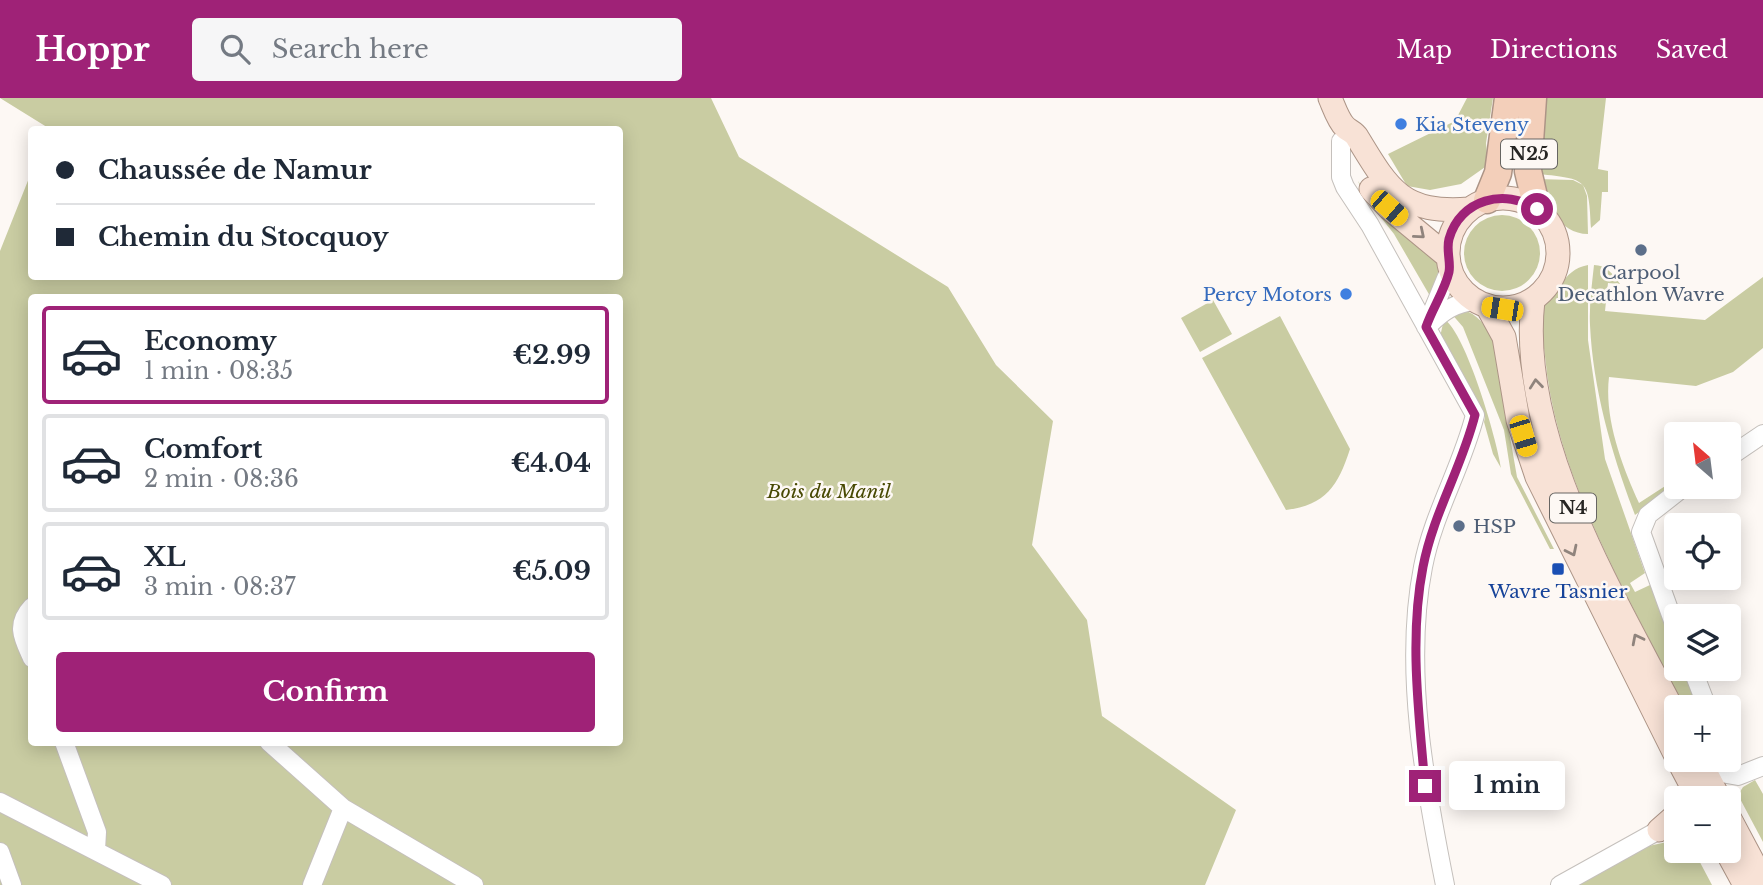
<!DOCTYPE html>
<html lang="en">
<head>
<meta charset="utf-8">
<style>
  :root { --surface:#fff; --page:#f6f6f7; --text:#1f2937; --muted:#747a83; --line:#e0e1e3; --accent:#9f2277 }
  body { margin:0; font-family:"Libre Baskerville",serif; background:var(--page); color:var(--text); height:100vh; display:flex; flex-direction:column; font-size:26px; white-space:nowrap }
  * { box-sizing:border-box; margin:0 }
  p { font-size:23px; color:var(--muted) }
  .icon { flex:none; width:38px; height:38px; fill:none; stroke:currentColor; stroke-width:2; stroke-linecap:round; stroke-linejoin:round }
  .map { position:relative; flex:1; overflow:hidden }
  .drawer { position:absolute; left:28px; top:196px; width:595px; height:452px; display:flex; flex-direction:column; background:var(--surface); border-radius:7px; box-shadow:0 4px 18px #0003 }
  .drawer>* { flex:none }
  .guide { position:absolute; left:28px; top:28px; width:595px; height:154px; border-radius:7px; box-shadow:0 4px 18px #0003; display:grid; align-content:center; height:154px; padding:0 28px; background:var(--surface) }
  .needle { width:46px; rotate:332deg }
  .tools { position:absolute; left:1664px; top:324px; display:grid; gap:14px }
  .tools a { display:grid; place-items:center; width:77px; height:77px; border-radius:7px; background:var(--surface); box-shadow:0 4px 18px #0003; font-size:35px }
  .end { position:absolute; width:32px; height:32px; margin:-16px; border:9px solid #9f2277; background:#fff; box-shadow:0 0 0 4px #fff }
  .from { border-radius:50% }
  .bubble { position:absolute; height:49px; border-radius:7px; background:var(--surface); box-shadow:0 4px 18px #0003; font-size:23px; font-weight:700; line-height:49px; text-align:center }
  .car { position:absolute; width:21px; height:42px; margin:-21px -10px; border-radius:9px; box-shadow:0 0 5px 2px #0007; background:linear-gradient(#f5c518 24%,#345 0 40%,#f5c518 0 76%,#345 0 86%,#f5c518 0) }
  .guide b { display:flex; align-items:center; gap:24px; height:66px; font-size:26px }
  .guide b+b { border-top:2px solid var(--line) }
  .guide i { width:18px; height:18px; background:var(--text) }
  ul { padding:12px 0 0; list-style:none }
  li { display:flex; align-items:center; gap:21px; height:98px; margin:0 14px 10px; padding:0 14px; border:4px solid var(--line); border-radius:7px }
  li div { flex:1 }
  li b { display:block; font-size:26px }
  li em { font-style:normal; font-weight:700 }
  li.on { border-color:var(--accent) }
  li>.icon { width:63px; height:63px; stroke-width:1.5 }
  .primary-button { display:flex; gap:14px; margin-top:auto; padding:14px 28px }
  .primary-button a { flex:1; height:80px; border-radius:7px; background:var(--accent); color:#fff; font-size:28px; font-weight:700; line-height:80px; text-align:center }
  header { display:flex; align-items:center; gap:42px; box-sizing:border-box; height:98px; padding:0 35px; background:var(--accent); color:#fff }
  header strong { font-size:33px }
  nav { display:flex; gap:38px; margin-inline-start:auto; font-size:24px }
  .search { width:490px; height:63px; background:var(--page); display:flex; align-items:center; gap:18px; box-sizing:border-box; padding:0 24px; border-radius:7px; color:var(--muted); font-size:26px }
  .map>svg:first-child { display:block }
</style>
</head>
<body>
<header>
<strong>Hoppr</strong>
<div class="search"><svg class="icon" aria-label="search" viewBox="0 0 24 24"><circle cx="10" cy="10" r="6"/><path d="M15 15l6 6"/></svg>Search here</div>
<nav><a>Map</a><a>Directions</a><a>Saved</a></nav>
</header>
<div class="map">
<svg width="1763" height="787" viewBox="0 0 1763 787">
  <rect width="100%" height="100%" fill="#fdf8f4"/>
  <path fill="#c9cca2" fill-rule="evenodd" d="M0,0H711L739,59L948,189L996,267L1053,323L1032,447L1087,522L1102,618L1236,712L1205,787H0V153L31,75L32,178H620V32L50,31ZM32,200H620V644H32Z
    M1467,0H1493L1486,45L1488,67L1461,86L1430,92L1407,88L1388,56L1455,23Z
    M1547,0H1606L1598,71L1608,73V94H1602L1600,122L1591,130C1589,81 1587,81 1539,76L1542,18Z
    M1536,81L1573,82L1583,87L1587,98L1588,136C1559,136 1546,104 1536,81Z
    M1358,83L1375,108L1437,163L1440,181L1430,198L1394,136L1364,98Z
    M1464 155a38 38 0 1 1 76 0a38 38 0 1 1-76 0Z
    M1588,167V242L1605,361L1645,475L1630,485L1635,494L1650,487L1676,550V570L1685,571L1702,609H1684C1629,498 1556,382 1545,258C1543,242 1541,225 1544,210C1546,202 1555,195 1560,188C1568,176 1574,170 1588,167Z
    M1594,167C1606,167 1613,176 1620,186L1608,185L1605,213L1705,222L1763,179V250L1733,274L1696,288L1609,279C1604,320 1622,368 1639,405L1676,381V387L1635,417C1612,357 1593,292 1590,227C1589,207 1592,186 1594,167Z
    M1213,202L1232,236L1200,254L1181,220Z
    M1462,211C1478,217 1485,226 1493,241L1517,379L1554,451H1550L1511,376L1504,332L1463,229L1450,214Z
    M1280,218L1350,351C1338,388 1326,407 1286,412L1202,260Z
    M1444,221C1466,235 1497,342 1501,370L1493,356L1484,324L1485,319L1440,239Z
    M1755,682L1763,696V744L1738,697L1743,689Z
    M1667,744L1676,745V752L1694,753L1712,787H1575L1644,749Z"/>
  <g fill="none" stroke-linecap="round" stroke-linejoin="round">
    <defs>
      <path id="minor" d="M1341,43V79L1345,89L1370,127L1475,317C1462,369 1433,416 1423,469C1403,571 1425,687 1445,787
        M1429,227C1443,213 1455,205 1474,203
        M1426,229L1450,171
        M1729,359L1763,336
        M32,509C15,527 23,540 32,560
        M1676,531L1641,434L1648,417L1685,388
        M1692,570L1707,609
        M64,644L97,734L96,752
        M269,644L343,710L474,787
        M1704,672L1738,678L1763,668
        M0,704L162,787
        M0,754L12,787
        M312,787L343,710
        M1560,787L1659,732"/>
      <path id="major" d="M1330,0C1334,9 1338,22 1345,29C1349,33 1354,34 1357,39C1389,92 1402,116 1469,111
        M1371,91L1389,110L1447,158
        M1448 155a55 55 0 1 1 110 0a55 55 0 1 1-110 0Z
        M1533,202C1517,342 1614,497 1676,618
        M1487,208L1504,239L1518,322L1537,379L1676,658
        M1678,662L1698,700
        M1699,662L1719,700
        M1729,719L1763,783
        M1659,732L1676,717
        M1726,752L1745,787"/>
      <path id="highway" d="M1533,0L1528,73L1537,111
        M1487,102L1498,75L1508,0"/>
    </defs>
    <use href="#minor" stroke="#c5c0bc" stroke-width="20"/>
    <use href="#major" stroke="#ac9486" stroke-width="25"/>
    <use href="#highway" stroke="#ac9486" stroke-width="29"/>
    <use href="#minor" stroke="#fff" stroke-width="18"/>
    <use href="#major" stroke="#f8e2d6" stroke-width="23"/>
    <use href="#highway" stroke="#f3cfba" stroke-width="26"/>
  </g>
  <defs><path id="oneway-chevron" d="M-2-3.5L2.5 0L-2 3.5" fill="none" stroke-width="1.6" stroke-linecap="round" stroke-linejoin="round" transform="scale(1.75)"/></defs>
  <g stroke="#90847d">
    <use href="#oneway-chevron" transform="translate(1420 136) rotate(40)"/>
    <use href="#oneway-chevron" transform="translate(1536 286) rotate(-96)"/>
    <use href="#oneway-chevron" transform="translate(1572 453) rotate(64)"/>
    <use href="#oneway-chevron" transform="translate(1637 541) rotate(-117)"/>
  </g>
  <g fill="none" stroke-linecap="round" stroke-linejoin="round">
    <path stroke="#9f2277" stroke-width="9" d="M1425,688C1419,616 1409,540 1423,469C1433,416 1462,369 1475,317L1426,229C1432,211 1445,192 1449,174C1451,164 1446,152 1449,141C1460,101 1505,90 1537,111"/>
  </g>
  <g fill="#3f7fe0" stroke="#fdf8f4" stroke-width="2.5">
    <circle cx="1401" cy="26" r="7"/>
    <circle cx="1346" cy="196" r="7"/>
  </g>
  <g fill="#5c6f8a" stroke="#fdf8f4" stroke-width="2.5">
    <circle cx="1641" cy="152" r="7"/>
    <circle cx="1459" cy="428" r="7"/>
  </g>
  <rect fill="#1a4fb4" stroke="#fdf8f4" stroke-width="2.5" x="1551" y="464" width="14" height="14" rx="3.5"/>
  <g text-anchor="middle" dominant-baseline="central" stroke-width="5" stroke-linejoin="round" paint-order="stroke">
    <g fill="#fdf8f4" stroke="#676562" stroke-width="2">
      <rect x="1501" y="41.5" width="56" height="29" rx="5"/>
      <rect x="1550" y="395.5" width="46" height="29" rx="5"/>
    </g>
    <g font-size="18" font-weight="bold" fill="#272624">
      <text x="1529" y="56">N25</text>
      <text x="1573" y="410">N4</text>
    </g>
    <g font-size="19" fill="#366cbe" stroke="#fdf8f4" text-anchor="start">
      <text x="1415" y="26">Kia Steveny</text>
      <text x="1332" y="196" text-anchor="end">Percy Motors</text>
    </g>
    <g font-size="19" fill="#4e5e75" stroke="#fdf8f4">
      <text x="1641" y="174">Carpool<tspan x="1641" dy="22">Decathlon Wavre</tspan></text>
      <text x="1473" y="428" text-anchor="start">HSP</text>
    </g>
    <g font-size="19" font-style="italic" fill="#484903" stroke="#fdf8f4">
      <text x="829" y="393">Bois du Manil</text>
    </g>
    <g font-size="19" fill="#164399" stroke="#fdf8f4">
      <text x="1558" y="493">Wavre Tasnier</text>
    </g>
  </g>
</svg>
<div class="tools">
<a><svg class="needle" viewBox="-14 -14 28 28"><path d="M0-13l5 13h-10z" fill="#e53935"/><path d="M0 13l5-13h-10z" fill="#747a83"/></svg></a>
<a><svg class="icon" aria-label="locate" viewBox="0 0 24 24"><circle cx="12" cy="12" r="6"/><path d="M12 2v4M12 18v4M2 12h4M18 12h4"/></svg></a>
<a><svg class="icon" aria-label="layers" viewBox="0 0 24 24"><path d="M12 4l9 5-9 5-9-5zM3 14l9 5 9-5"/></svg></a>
<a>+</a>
<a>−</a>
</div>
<i class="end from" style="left:1537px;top:111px"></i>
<i class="end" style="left:1425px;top:688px"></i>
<div class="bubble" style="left:1449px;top:663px;width:116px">1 min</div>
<i class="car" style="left:1389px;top:110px;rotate:131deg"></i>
<i class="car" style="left:1502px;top:211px;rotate:279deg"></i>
<i class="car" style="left:1523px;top:338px;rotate:163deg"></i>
<div class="guide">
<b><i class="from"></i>Chaussée de Namur</b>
<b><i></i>Chemin du Stocquoy</b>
</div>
<section class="drawer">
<ul>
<li class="on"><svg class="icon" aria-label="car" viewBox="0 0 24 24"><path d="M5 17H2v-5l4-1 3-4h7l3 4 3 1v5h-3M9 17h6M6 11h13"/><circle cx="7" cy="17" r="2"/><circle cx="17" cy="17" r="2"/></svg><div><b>Economy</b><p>1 min · 08:35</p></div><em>€2.99</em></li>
<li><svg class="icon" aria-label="car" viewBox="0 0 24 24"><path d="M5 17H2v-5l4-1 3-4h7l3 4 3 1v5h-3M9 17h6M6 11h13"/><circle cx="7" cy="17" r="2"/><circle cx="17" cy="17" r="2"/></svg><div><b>Comfort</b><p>2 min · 08:36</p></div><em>€4.04</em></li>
<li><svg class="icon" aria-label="car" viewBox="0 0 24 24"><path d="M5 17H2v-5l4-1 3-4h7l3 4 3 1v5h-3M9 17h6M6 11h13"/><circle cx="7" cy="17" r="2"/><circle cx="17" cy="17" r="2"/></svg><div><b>XL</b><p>3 min · 08:37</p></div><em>€5.09</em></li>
</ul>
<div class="primary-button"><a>Confirm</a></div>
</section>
</div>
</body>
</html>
